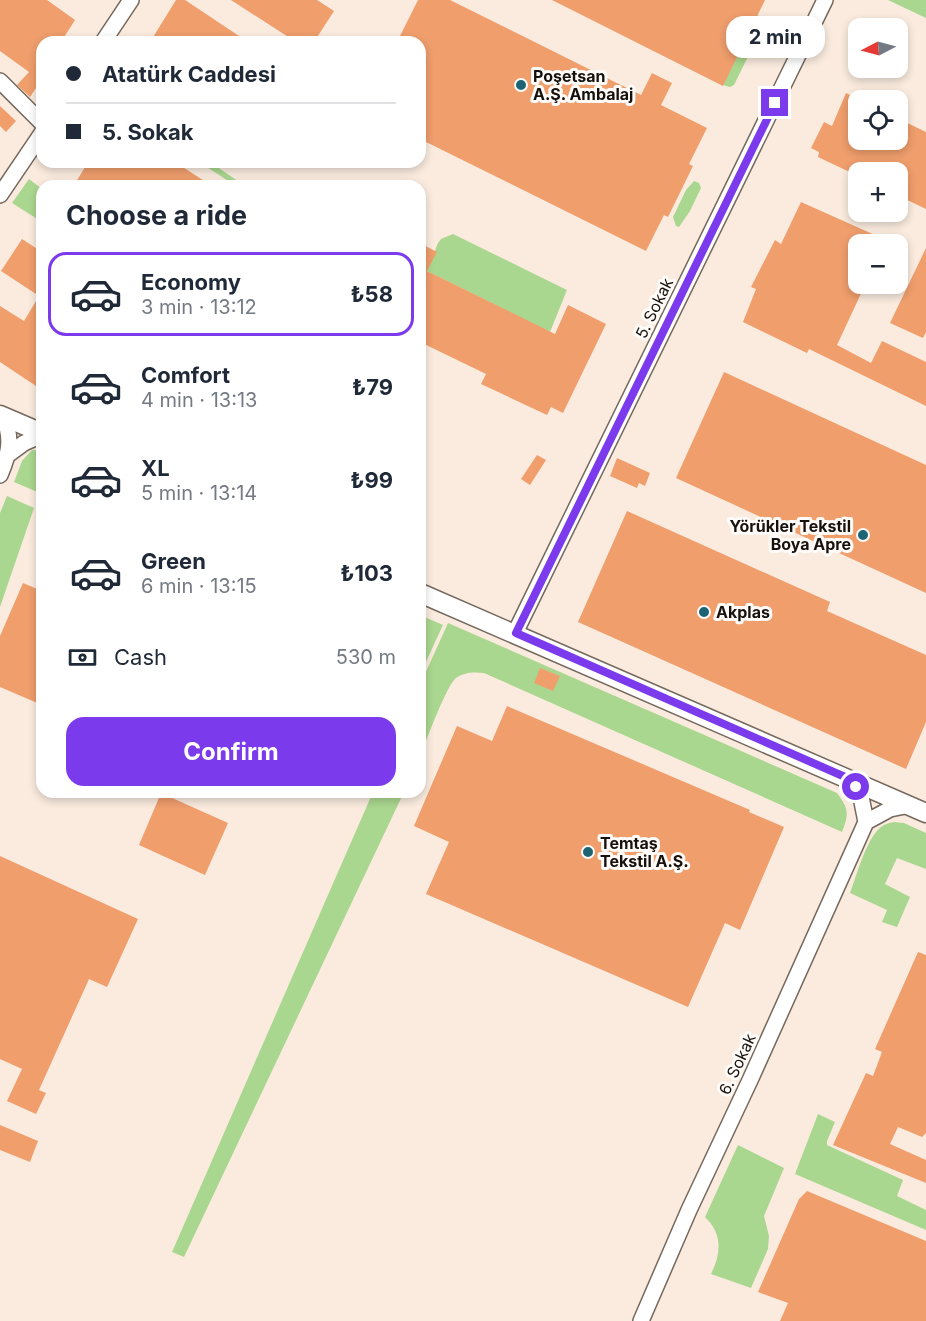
<!DOCTYPE html>
<html lang="en">
<head>
<meta charset="utf-8">
<style>
  :root { --surface:#fff; --page:#f6f6f7; --text:#1f2937; --muted:#747a83; --line:#e0e1e3; --accent:#7c3aed }
  body { margin:0; font-family:Inter,sans-serif; background:var(--page); color:var(--text); height:100vh; display:flex; flex-direction:column; font-size:22px; white-space:nowrap }
  * { box-sizing:border-box; margin:0 }
  p { font-size:20px; color:var(--muted) }
  .icon { flex:none; width:33px; height:33px; fill:none; stroke:currentColor; stroke-width:2; stroke-linecap:round; stroke-linejoin:round }
  .map { position:relative; flex:1; overflow:hidden }
  .details { position:absolute; left:36px; top:180px; width:390px; height:618px; display:flex; flex-direction:column; background:var(--surface); border-radius:18px; box-shadow:0 3px 9px #0003 }
  .details>* { flex:none }
  .top-card { position:absolute; left:36px; top:36px; width:390px; height:132px; border-radius:18px; box-shadow:0 3px 9px #0003; display:grid; align-content:center; height:132px; padding:0 30px; background:var(--surface) }
  .needle { width:39px; rotate:264deg }
  .fabs { position:absolute; left:848px; top:18px; display:grid; gap:12px }
  .fabs a { display:grid; place-items:center; width:60px; height:60px; border-radius:12px; background:var(--surface); box-shadow:0 3px 9px #0003; font-size:30px }
  .end { position:absolute; width:27px; height:27px; margin:-14px; border:8px solid #7c3aed; background:#fff; box-shadow:0 0 0 3px #fff }
  .from { border-radius:50% }
  .bubble { position:absolute; height:42px; border-radius:18px; background:var(--surface); box-shadow:0 3px 9px #0003; font-size:20px; font-weight:700; line-height:42px; text-align:center }
  .top-card b { display:flex; align-items:center; gap:21px; height:57px; font-size:22px }
  .top-card b+b { border-top:2px solid var(--line) }
  .top-card i { width:15px; height:15px; background:var(--text) }
  ul { padding:0; list-style:none }
  li { display:flex; align-items:center; gap:18px; height:84px; margin:0 12px 9px; padding:0 18px; border:3px solid transparent; border-radius:18px }
  li div { flex:1 }
  li b { display:block; font-size:22px }
  li em { font-style:normal; font-weight:700 }
  li.active { border-color:var(--accent) }
  li>.icon { width:54px; height:54px; stroke-width:1.5 }
  h2 { padding:0 30px; font-size:27px; line-height:72px }
  .pay { display:flex; align-items:center; gap:15px; height:66px; padding:0 30px; font-size:22px }
  .pay p { margin-inline-start:auto }
  .action { display:flex; gap:12px; margin-top:auto; padding:12px 30px }
  .action a { flex:1; height:69px; border-radius:18px; background:var(--accent); color:#fff; font-size:24px; font-weight:700; line-height:69px; text-align:center }
  .map>svg:first-child { display:block }
</style>
</head>
<body>
<div class="map">
<svg width="926" height="1321" viewBox="0 0 926 1321">
  <rect width="100%" height="100%" fill="#faebde"/>
  <path fill="#aad78f" d="M888,0H926V18Z
    M757,15L764,18L765,22L734,85L730,87L723,85Z
    M199,162H210L245,186H236Z
    M29,179L42,189V222L12,203Z
    M694,181L699,183L701,188L690,211L679,227L676,226L673,217L686,190Z
    M453,234L567,290L550,332L427,271L438,243L441,239Z
    M32,450H42V494L14,482L22,461Z
    M7,496L34,508L0,607V513Z
    M420,615L443,625L420,675Z
    M448,623L837,793C849,809 849,814 842,832L484,673C474,672 465,672 456,678C446,686 427,740 420,755V685Z
    M373,792H404L184,1257L172,1252Z
    M894,822L904,823L926,833V869L897,858L885,884L910,897L897,927L882,922L887,910L850,893C857,875 866,839 881,827C885,824 889,823 894,822Z
    M818,1114L835,1122L827,1141V1145L903,1180L897,1196L926,1210V1230L795,1174Z
    M738,1145L784,1168L764,1216L769,1236L768,1249L751,1288L711,1274C721,1254 723,1234 705,1217Z"/>
  <path fill="#ef9e6c" d="M0,0H47L75,20L61,42H42V79L30,97L17,85L29,72L0,51Z
    M176,0H185L248,42H150Z
    M231,0H317L334,11L314,42H296Z
    M418,0H450L641,95L652,73L672,83L661,105L707,128L689,164L693,166L668,217L664,215L646,251L420,139V42H397Z
    M552,0H765L723,86Z
    M846,93L858,99V140H897V118L926,132V209L897,195V172H858V176L818,157L819,152L811,148L824,122L832,126Z
    M0,106L16,121L6,132L0,126Z
    M88,162H175L212,186H82L76,182Z
    M801,202L895,244H858V284L865,285L837,345L871,363L882,341L926,362V406L809,349L807,353L743,322L756,289L751,287L775,240L781,244Z
    M22,239L42,252V379L36,386L0,362V306L24,321L39,296L1,271Z
    M420,243L437,252L427,271L555,334L568,305L606,324L563,413L551,407L547,415L481,384L486,374L420,342Z
    M926,248V332L923,338L890,323Z
    M724,372L926,465V593L676,478Z
    M537,455L546,460L530,485L521,479Z
    M617,458L650,473L645,486L639,483L637,488L610,476Z
    M627,511L830,602L827,611L926,655V722L906,769L578,622Z
    M23,583L42,591V705L0,687V636Z
    M540,668L560,676L553,691L534,683Z
    M507,706L750,810L749,812L784,827L740,930L725,923L688,1007L426,894L449,842L414,826L435,777L457,726L492,741Z
    M161,793L228,823L205,875L139,845Z
    M0,856L138,919L107,987L89,979L39,1090L46,1093L36,1114L7,1101L22,1069L0,1059Z
    M918,952L926,955V1133L922,1137L898,1127L890,1144L926,1160V1183L833,1145L866,1073L873,1076L882,1052L875,1049Z
    M0,1125L38,1141L30,1162L0,1150Z
    M807,1191L926,1241V1321H780L788,1303L758,1292L799,1199Z"/>
  <g fill="none" stroke-linecap="round" stroke-linejoin="round">
    <defs>
      <path id="minor" d="M103,42L131,0
        M0,81L42,123
        M0,195L42,133
        M9,454L24,443L42,435
        M0,475C9,454 13,438 3,416
        M515,633L825,0
        M852,780L861,797L866,822L890,809L910,805
        M641,1321L689,1210L751,1078L866,822"/>
      <path id="tertiary" d="M0,415L42,433
        M420,593L926,813"/>
    </defs>
    <use href="#minor" stroke="#75685d" stroke-width="18"/>
    <use href="#tertiary" stroke="#75685d" stroke-width="21"/>
    <use href="#minor" stroke="#fff" stroke-width="15"/>
    <use href="#tertiary" stroke="#fff" stroke-width="18"/>
  </g>
  <g fill="none" stroke-linecap="round" stroke-linejoin="round">
    <path stroke="#7c3aed" stroke-width="8" d="M775,103L516,633L852,780L856,787"/>
  </g>
  <g fill="#1c6373" stroke="#fefbf8" stroke-width="2">
    <circle cx="521" cy="85" r="6"/>
    <circle cx="863" cy="535" r="6"/>
    <circle cx="704" cy="612" r="6"/>
    <circle cx="588" cy="852" r="6"/>
  </g>
  <g text-anchor="middle" dominant-baseline="central" stroke-width="6" stroke-linejoin="round" paint-order="stroke">
    <g font-size="16" font-weight="bold" fill="#16110d" stroke="#fefbf8" text-anchor="start">
      <text x="533" y="76">Poşetsan<tspan x="533" dy="18">A.Ş. Ambalaj</tspan></text>
      <text x="851" y="526" text-anchor="end">Yörükler Tekstil<tspan x="851" dy="18">Boya Apre</tspan></text>
      <text x="716" y="612">Akplas</text>
      <text x="600" y="843">Temtaş<tspan x="600" dy="18">Tekstil A.Ş.</tspan></text>
    </g>
    <g font-size="16" fill="#16110d" stroke="#fefbf8">
      <text transform="translate(654 308) rotate(-64)">5. Sokak</text>
      <text transform="translate(737 1064) rotate(-65)">6. Sokak</text>
    </g>
  </g>
</svg>
<div class="fabs">
<a><svg class="needle" viewBox="-14 -14 28 28"><path d="M0-13l5 13h-10z" fill="#e53935"/><path d="M0 13l5-13h-10z" fill="#747a83"/></svg></a>
<a><svg class="icon" aria-label="locate" viewBox="0 0 24 24"><circle cx="12" cy="12" r="6"/><path d="M12 2v4M12 18v4M2 12h4M18 12h4"/></svg></a>
<a>+</a>
<a>−</a>
</div>
<i class="end from" style="left:856px;top:787px"></i>
<i class="end" style="left:775px;top:103px"></i>
<div class="bubble" style="left:726px;top:16px;width:99px">2 min</div>
<div class="top-card">
<b><i class="from"></i>Atatürk Caddesi</b>
<b><i></i>5. Sokak</b>
</div>
<section class="details">
<h2>Choose a ride</h2>
<ul>
<li class="active"><svg class="icon" aria-label="car" viewBox="0 0 24 24"><path d="M5 17H2v-5l4-1 3-4h7l3 4 3 1v5h-3M9 17h6M6 11h13"/><circle cx="7" cy="17" r="2"/><circle cx="17" cy="17" r="2"/></svg><div><b>Economy</b><p>3 min · 13:12</p></div><em>₺58</em></li>
<li><svg class="icon" aria-label="car" viewBox="0 0 24 24"><path d="M5 17H2v-5l4-1 3-4h7l3 4 3 1v5h-3M9 17h6M6 11h13"/><circle cx="7" cy="17" r="2"/><circle cx="17" cy="17" r="2"/></svg><div><b>Comfort</b><p>4 min · 13:13</p></div><em>₺79</em></li>
<li><svg class="icon" aria-label="car" viewBox="0 0 24 24"><path d="M5 17H2v-5l4-1 3-4h7l3 4 3 1v5h-3M9 17h6M6 11h13"/><circle cx="7" cy="17" r="2"/><circle cx="17" cy="17" r="2"/></svg><div><b>XL</b><p>5 min · 13:14</p></div><em>₺99</em></li>
<li><svg class="icon" aria-label="car" viewBox="0 0 24 24"><path d="M5 17H2v-5l4-1 3-4h7l3 4 3 1v5h-3M9 17h6M6 11h13"/><circle cx="7" cy="17" r="2"/><circle cx="17" cy="17" r="2"/></svg><div><b>Green</b><p>6 min · 13:15</p></div><em>₺103</em></li>
</ul>
<div class="pay"><svg class="icon" aria-label="cash" viewBox="0 0 24 24"><path d="M3 7h18v10H3z"/><circle cx="12" cy="12" r="2"/></svg>Cash<p>530 m</p></div>
<div class="action"><a>Confirm</a></div>
</section>
</div>
</body>
</html>
